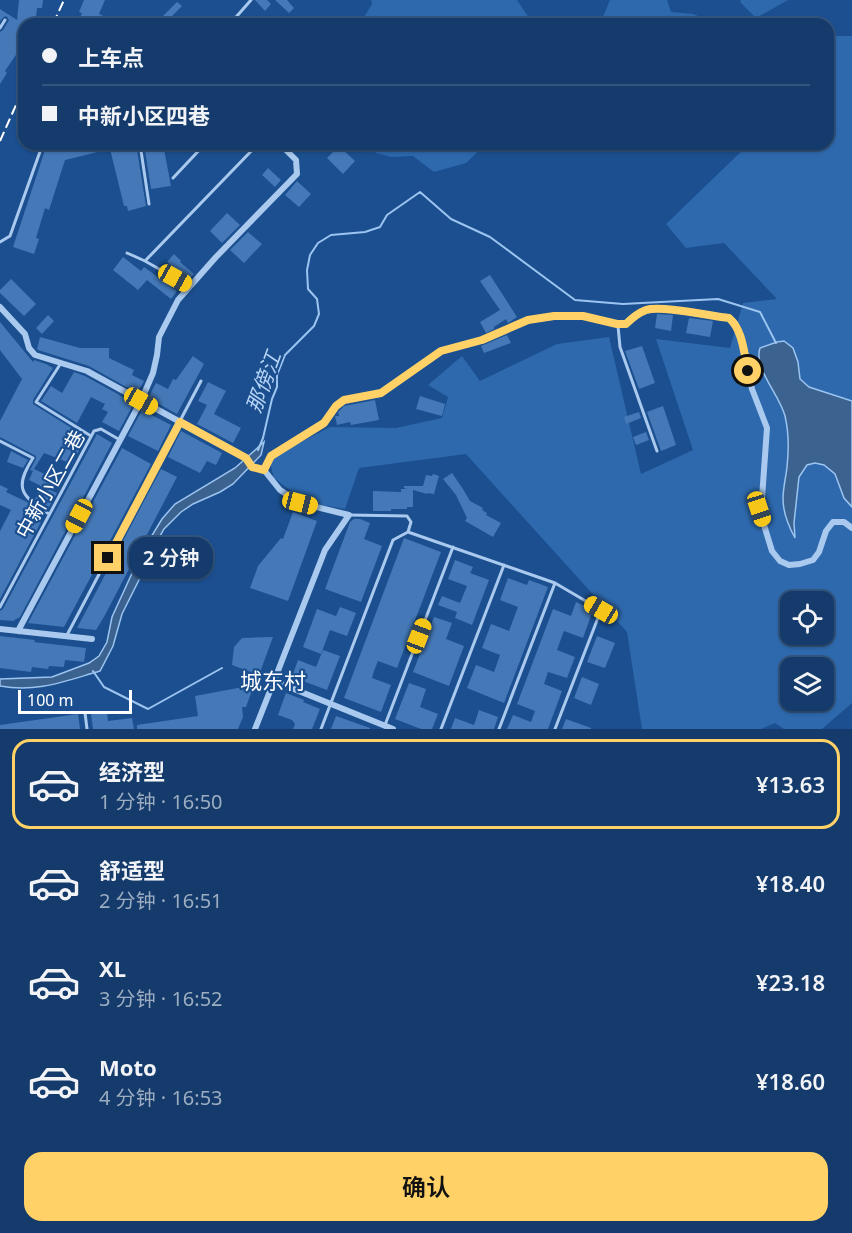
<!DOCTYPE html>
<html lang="zh">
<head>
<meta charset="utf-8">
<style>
  :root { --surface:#143b6b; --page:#214673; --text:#f1f3f6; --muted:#9dadc1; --line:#33557e; --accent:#ffd166 }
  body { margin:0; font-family:"Noto Sans","Noto Sans SC",sans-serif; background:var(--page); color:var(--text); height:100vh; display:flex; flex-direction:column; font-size:22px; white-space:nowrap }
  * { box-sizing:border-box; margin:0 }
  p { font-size:20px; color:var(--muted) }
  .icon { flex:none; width:33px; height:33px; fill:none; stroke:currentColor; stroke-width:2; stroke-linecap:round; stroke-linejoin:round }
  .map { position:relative; height:729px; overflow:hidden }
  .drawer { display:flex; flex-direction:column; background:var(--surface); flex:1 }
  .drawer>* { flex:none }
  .top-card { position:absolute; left:18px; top:18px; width:816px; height:132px; border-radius:18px; box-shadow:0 2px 4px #0004,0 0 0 2px var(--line); display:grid; align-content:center; height:132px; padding:0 24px; background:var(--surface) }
  .tools { position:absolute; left:780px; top:591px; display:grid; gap:12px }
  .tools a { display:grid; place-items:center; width:54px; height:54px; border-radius:12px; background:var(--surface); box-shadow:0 2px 4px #0004,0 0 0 2px var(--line); font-size:30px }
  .scale { position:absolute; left:18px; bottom:15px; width:114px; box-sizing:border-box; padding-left:6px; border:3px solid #fff; border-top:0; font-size:16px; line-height:21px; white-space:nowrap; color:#fff; -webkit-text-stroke:4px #1b4f8f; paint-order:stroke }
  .end { position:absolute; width:27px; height:27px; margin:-14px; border:8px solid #ffd166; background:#111; box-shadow:0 0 0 3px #111 }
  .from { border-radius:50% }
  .bubble { position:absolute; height:42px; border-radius:18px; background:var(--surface); box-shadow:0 2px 4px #0004,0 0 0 2px var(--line); font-size:20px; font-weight:600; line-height:42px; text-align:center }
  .car { position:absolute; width:18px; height:36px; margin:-18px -9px; border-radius:8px; box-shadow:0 0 4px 2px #0007; background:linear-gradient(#f5c518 24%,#345 0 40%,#f5c518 0 76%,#345 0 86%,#f5c518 0) }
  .top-card b { display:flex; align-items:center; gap:21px; height:57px; font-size:22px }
  .top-card b+b { border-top:2px solid var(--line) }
  .top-card i { width:15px; height:15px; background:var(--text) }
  ul { padding:10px 0 0; list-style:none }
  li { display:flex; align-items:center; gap:18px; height:90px; margin:0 12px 9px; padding:0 12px; border:3px solid transparent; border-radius:18px }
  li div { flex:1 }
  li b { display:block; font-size:22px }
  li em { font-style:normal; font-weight:600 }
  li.current { border-color:var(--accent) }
  li>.icon { width:54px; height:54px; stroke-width:1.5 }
  .button { display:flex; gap:12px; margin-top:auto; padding:12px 24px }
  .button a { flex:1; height:69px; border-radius:18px; background:var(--accent); color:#111; font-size:24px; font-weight:600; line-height:69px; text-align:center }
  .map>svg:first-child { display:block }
</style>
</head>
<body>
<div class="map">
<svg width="852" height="729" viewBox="0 0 852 729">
  <rect width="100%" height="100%" fill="#1b4f8f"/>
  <path fill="#2e69ad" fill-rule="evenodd" d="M371,0H517L529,18L528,24H360L372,4Z
    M610,0H667L671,12L693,14L703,18V24H600Z
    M741,0H788L756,18L740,2Z
    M836,36H852V703L822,729H784L775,723L761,729H642L627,632L466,454L359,468L345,509L305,502L274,478L269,459L330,427L396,428L442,418L448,397L428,385L462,356L480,381L557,344L609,337L641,474L693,450L656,339L730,348L743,303L777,299L724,243L686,248L666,224L749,144H828V45ZM790,602H824V634H790ZM790,668H824V700H790Z
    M371,144H486L466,163L434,172L413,156L392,157L376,153Z"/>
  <path fill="#3c6290" stroke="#9cc4f0" stroke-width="1.5" d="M784,341L793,348L798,362L800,379L809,387L852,401V507L844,498L835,474L824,465L815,463L807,465L799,477L794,523L795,538C789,527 783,512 783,499C783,488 786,477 787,467C789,449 789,433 785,416C780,395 753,368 760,348L777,342Z
    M264,442L261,455L233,484L220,492L193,504L181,512L164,529L156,543L152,562L143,572L122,614L113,646L100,671C65,681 37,693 0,686V679L52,677L89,663L99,656L107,642L112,617L139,558L149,550L151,537L162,519L175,504L235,468Z"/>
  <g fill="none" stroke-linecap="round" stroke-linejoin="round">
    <path stroke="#9cc4f0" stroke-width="2" d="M258,450L263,438L272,399L277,387V375L285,355L314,326L319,314L317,299L308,289L307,270L310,255L318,243L331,235L365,232L380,227L387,215L420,192L451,219L490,237L575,300L623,304L718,299L760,312L776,343
      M93,671L104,687L148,709L222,668"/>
  </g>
  <path fill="#4478b7" d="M19,0H43L42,8H37L36,18H32L31,24H24V34L20,39L24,43L5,71L7,73L0,84V32L3,30L9,20L7,17L5,16L0,21V9L17,20Z
    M84,0H105L99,14L121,24H101V22L91,17L88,24H77L82,13L79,12Z
    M255,0H267L271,4L265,11Z
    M275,0H287L294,8L289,13Z
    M177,2L182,6L168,20L163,16Z
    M47,144H55L68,148L67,144H136L146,206L128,211L127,206H124L110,149L65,160L49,210L45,208L36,238L39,239L34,254L13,247Z
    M144,144H163L171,186L151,189Z
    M339,146L355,161L343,174L327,158Z
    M268,168L281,180L275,187L262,175Z
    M297,181L311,194L299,207L285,195Z
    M227,213L240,225L222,243L210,231Z
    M248,232L262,244L244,263L230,250Z
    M174,254L181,261L180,262L194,274L188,281L167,262Z
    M123,257L141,271L144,267L177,291L171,299L147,280L138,290L113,270Z
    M490,275L517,317L508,323L506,319L494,327V329L486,333L480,322L500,310L480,281Z
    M11,279L36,304L24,316L0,293V290Z
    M657,314L673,315L671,331L655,328Z
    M48,315L54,321L42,334L36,328Z
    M689,318L713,321L710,337L686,333Z
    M0,322L33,362L34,360L46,364L53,368L33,400V404L86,437L72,464L44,453L34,469L53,478L48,489L57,493L49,507L35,499L41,486L29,480L33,471L30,470L36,459V456L0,437V421L22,379L0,350Z
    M507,335L511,343L484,353L481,346Z
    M40,337L80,348H109V358L134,370L132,375L144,381L137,393L89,366L38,350L37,349Z
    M642,346L655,383L639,389L625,351Z
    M193,356L204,364L177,414L148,398L156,383L168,389L173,379L176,380Z
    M74,372L85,376L132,402L133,405L119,431L102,422L108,412L102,409L105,404L91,397L77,423L41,401L51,386L62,393Z
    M208,382L226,391L214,414L241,428L233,443L197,424L207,405L198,401Z
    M420,396L445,404L442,416L416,409Z
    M375,400L379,420L351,425L350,422L337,425L335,416H339L338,412L344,406Z
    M663,406L676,445L661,451L647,412Z
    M142,410L171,425L158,451L128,436Z
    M639,412L641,418L626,424L624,417Z
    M181,431L222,453L216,465L207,461L200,473L168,457Z
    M646,432L649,440L636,445L633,437Z
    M97,434L112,443L20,617L13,621L0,620V611L3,609Z
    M122,448L151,464L64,627L28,623Z
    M11,451L28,460L23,468L7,462Z
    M161,469L177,477L105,615L96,630L77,628Z
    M452,473L463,489L470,501L483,508L482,510L487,513L486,515L501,523L493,537L465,521L467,518L456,495L443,479Z
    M433,474L439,476L434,494L427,493V494L413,490V507H407V509H391V511H373V491L401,492V489H407L404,488V486H423L426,475L432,476Z
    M0,485L8,489L6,492L27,502L31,506L26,515L41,522L0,599V531L11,510L0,505Z
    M293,512L317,521L288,601L250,588L258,566L281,538L283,539Z
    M354,519H360L370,523L364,539L382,546L361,602L325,589L350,522Z
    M404,538L441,552L397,668L378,661L374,671L372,678L391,685L381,712L344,698Z
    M455,560L473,567L470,573L489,580L472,625L455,618L457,612L438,605L442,596L460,603L467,586L448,579Z
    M508,578L527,585L529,580L548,587L504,703L467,688L476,665L494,672L500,655L482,648L491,624L509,631L518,607L500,600Z
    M576,602L593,610L583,638L564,631L562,636L557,650L575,657L567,678L548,672L544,684L562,691L548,729H507L513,715L531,722L535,711L517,704L553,609L571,616Z
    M340,607L356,613L347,636L330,630L321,654L303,647L317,609L336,616Z
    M434,617L452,623L446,639L464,646L449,686L413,672Z
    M0,636L35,640L34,642L86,648L84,662L65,660L64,667L49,666L48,669L32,667L31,672L0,668Z
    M597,636L615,643L605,668L587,662Z
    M273,637L259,675L232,665L234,647L242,638Z
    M323,650L340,656L327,690L292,677L298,660L316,667Z
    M582,677L599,684L591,705L574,698Z
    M409,683L426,689L420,707L438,714L432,729H421L395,719Z
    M254,685L246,707H242L243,717L238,729H137V725L198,716L195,696Z
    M286,693L304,700L303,702L320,709L312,729H293L295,724L292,720L278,715Z
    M479,710L498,717L494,729H451L455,718L474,725Z
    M107,712L108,721L132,718L134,729H93L91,714Z
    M78,714L80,729H0V725Z
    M336,716L370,728V729H331Z
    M566,719L591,728V729H562Z"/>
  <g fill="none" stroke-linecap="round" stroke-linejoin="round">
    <path stroke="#a9c9ee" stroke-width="3" d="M230,24L251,0
      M0,28L5,20
      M140,144L149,204
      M173,178L205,144
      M0,242L10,236L42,146L41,144
      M127,253L145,261L189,286
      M145,261L258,144
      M618,326L620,347L657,451
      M61,363L36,402L91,436
      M0,441L33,458C13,489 22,496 49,514
      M408,532L555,583L601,610L555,729
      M0,607L94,431L101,429L120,440
      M67,635L201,381
      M85,713L87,729
      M385,725L453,547
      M321,729L393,540L408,532L411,522L407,516L350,515
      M441,729L504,565
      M499,729L555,583"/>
    <path stroke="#a9c9ee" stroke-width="6" d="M0,307L25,334L29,348L35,355L87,371L246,458L252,467L264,470L280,490L300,503L349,515L325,550L274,681
      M264,470L271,456L324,423L336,406L344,400L381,393L441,351L482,340L528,320L554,316H583L617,324L626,323L634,316L646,310L659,308L729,318L735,323L740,335L752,389L767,428L762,498L759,509L772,551L780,561L789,565L800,564L813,560L819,552L826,531L833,522H844L852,528
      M0,629L92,639
      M18,631L141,401L153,373L157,355L159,337L178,300L216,257L297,174L296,160L280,144
      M255,729L274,681L393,729"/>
    <path stroke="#fff" stroke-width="2" stroke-dasharray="10 4.5" stroke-linecap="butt" d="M53,24L64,0
      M0,141L24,87"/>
  </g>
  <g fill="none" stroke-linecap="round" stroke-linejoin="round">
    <path stroke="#ffd166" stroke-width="8" d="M108,558L180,422L246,458L252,467L264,470L271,456L324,423L336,406L344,400L381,393L441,351L482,340L528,320L554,316H583L617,324H626C632,318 638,313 646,310C662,305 710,316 729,318C743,330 744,354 748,371"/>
  </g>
  <g text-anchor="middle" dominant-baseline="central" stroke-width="4.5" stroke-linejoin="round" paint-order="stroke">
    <g font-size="20" fill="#fff" stroke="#1b4f8f">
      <text transform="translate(50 484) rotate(-61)">中新小区二巷</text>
    </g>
    <g font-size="21" font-style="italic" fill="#b5d3f5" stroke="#1b4f8f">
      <text transform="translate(263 382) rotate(-70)">那傍江</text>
    </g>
    <g font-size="22" fill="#fff" stroke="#1b4f8f">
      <text x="273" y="680">城东村</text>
    </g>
  </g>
</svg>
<div class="tools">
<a><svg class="icon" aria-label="locate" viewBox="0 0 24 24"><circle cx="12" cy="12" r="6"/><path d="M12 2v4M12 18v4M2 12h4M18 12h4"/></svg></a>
<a><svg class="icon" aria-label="layers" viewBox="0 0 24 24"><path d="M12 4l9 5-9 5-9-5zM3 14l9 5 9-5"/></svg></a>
</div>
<div class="scale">100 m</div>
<i class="end from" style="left:748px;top:371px"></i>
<i class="end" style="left:108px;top:558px"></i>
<div class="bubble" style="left:129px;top:537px;width:84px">2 分钟</div>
<i class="car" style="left:175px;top:278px;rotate:119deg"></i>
<i class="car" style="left:141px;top:401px;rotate:119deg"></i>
<i class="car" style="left:300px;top:503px;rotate:104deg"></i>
<i class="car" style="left:759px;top:509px;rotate:162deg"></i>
<i class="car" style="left:79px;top:516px;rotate:208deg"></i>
<i class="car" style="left:601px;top:610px;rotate:300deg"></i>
<i class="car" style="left:419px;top:636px;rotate:21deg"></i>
<div class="top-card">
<b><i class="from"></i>上车点</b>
<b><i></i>中新小区四巷</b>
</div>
</div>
<section class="drawer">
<ul>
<li class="current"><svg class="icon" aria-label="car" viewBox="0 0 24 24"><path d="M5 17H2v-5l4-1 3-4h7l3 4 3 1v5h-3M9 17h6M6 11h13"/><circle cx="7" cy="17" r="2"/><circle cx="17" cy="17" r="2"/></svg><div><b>经济型</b><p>1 分钟 · 16:50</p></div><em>¥13.63</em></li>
<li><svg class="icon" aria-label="car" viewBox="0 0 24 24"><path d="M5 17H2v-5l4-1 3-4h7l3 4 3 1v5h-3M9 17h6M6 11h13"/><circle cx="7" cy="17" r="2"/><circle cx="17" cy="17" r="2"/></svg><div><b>舒适型</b><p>2 分钟 · 16:51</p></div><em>¥18.40</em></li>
<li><svg class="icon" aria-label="car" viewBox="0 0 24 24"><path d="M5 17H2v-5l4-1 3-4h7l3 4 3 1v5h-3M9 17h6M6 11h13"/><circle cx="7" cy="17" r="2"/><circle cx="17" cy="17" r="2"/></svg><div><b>XL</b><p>3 分钟 · 16:52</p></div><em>¥23.18</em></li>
<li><svg class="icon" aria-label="car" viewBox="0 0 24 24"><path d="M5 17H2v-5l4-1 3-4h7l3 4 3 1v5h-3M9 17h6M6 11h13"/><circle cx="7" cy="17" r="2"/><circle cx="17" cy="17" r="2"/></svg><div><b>Moto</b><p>4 分钟 · 16:53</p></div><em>¥18.60</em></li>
</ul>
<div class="button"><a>确认</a></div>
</section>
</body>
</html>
